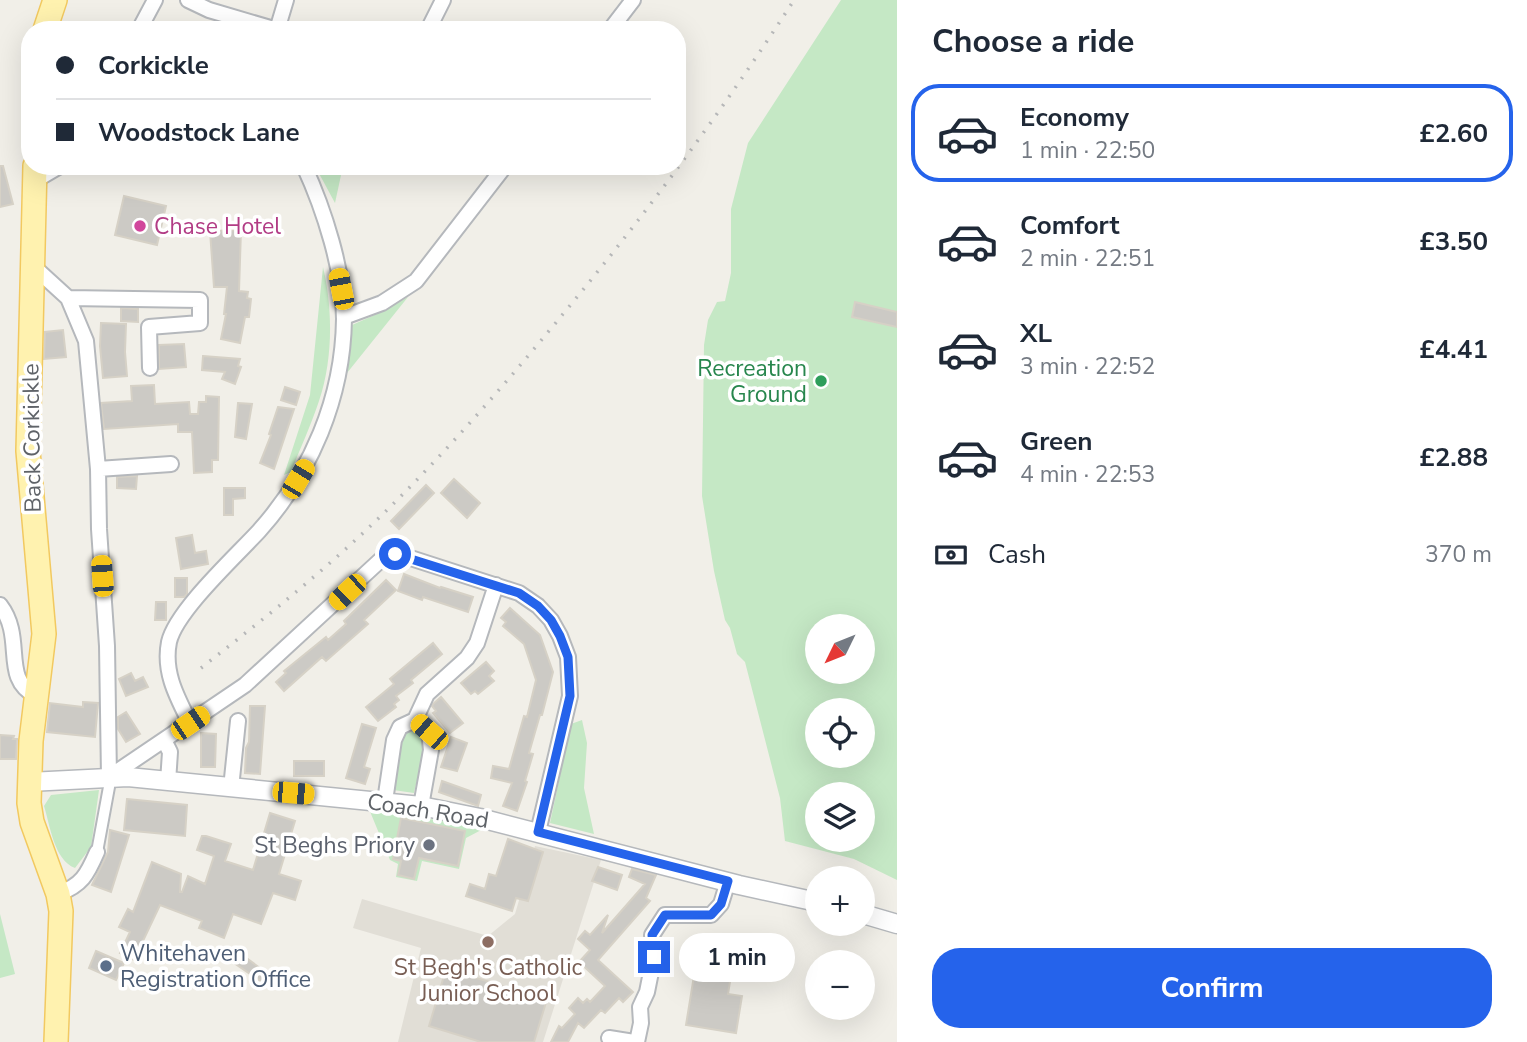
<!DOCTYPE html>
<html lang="en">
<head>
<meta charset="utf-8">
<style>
  :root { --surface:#fff; --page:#f2f2f3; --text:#1f2937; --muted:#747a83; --line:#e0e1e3; --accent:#2563eb }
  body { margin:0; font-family:"Nunito Sans",sans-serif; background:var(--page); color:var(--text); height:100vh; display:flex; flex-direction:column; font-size:26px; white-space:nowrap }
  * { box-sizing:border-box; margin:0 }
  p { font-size:23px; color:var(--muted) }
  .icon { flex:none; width:38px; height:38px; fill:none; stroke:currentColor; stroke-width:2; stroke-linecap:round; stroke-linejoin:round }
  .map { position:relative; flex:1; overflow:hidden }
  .details { display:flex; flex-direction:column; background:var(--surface); width:630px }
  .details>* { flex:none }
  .banner { position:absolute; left:21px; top:21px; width:665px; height:154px; border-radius:28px; box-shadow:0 7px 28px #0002; display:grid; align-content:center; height:154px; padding:0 35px; background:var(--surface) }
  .needle { width:46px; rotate:227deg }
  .buttons { position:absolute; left:805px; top:614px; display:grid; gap:14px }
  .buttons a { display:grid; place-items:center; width:70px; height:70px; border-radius:50%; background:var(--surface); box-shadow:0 7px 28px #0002; font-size:35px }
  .end { position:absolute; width:32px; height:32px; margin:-16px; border:9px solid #2563eb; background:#fff; box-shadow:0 0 0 4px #fff }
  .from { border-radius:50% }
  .bubble { position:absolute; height:49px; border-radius:24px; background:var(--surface); box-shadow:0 7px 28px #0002; font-size:23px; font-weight:700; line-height:49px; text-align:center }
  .car { position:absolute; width:21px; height:42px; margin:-21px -10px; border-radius:9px; box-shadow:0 0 5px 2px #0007; background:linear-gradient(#f5c518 24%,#345 0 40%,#f5c518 0 76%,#345 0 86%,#f5c518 0) }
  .banner b { display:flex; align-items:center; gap:24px; height:66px; font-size:26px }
  .banner b+b { border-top:2px solid var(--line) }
  .banner i { width:18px; height:18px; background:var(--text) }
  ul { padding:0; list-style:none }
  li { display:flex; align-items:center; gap:21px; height:98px; margin:0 14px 10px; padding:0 21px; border:4px solid transparent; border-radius:28px }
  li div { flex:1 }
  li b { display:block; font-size:26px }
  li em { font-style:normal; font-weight:700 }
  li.on { border-color:var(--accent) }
  li>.icon { width:63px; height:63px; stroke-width:1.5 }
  h2 { padding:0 35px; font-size:32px; line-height:84px }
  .pay { display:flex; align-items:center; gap:18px; height:77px; padding:0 35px; font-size:26px }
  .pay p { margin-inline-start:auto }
  .cta { display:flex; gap:14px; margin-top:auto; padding:14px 35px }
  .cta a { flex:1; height:80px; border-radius:28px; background:var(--accent); color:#fff; font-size:28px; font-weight:700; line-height:80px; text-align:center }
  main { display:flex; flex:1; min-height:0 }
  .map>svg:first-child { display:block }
</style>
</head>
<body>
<main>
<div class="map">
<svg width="897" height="1042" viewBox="0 0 897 1042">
  <rect width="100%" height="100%" fill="#f1efe8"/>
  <path fill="#e1ded6" d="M535,846L601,860L543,1042H398L421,948L353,928L362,899L488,936L515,914Z"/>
  <path fill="#c5e8c5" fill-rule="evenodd" d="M841,0H897V880L854,859L785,841L780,798L745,662L737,654L730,628L725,620L714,571L702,496L704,345L708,320L717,302L725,301L731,273V209L748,143ZM817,626H863V672H817ZM817,710H863V756H817ZM817,794H863V840H817Z
    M315,166H343L335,203Z
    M323,267C333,309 333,360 319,401C311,425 300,449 291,472L284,475L310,395Z
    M408,297L347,373L352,325L377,314Z
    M582,720L587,743L584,788L594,834L550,823L571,724Z
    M415,725C432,740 418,773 414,793L393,790L401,736L408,727Z
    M99,790L91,847L75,868C54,860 50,825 44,806L51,795Z
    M369,809L485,828L466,838L459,869L422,861L417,881L396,877L398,864L390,860Z
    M0,914L15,974L0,978Z"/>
  <path fill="#cccac5" stroke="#d6d1c6" stroke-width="2" d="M0,166H3L13,204L0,207Z
    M124,196L166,206L157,245L115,235Z
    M241,230L239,291L248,292L247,298L251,299L249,317H245L240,343L221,339L226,314H224L227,287H214L210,231Z
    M855,302L897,312V327L852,317Z
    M121,308L138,309V322L121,321Z
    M101,323L126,324L125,352L127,376L103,378L100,346Z
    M63,330L66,357L44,359L45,332Z
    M184,344L186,367L159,369V345Z
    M203,356L240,359L238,366L241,367L235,384L222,379L225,372L202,370Z
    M154,385L155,404L189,402L190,414H198L199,402H206V396L219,397L218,460H212V472L194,473L192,432H178V424L104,429L101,403L132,401L131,386Z
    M285,387L300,392L296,405L281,400Z
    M238,403L252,404L246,439L235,437Z
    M278,407L294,409L274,469L260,463L271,435L269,434Z
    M137,476L136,489L117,488V477Z
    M454,479L480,503L467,518L441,493Z
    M426,485L434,493L399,529L391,521Z
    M224,488H245V498L233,499V515H224Z
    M192,535L195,553L206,551L208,564L181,569L176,538Z
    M404,574L440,588L441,587L473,597L468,612L423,597L422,600L398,591Z
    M175,578H187V594L184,597H175Z
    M386,580L396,590L364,620L368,624L326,661L322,657L284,691L276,682L286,673L284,671L326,637L328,640L346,624L344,621Z
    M156,602H166V620H155Z
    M510,608L540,635L553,672L542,715H540L529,753L533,754L525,781L527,782L517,811L503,806L512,783L491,778L493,766L509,769L524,716L527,717L536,680L524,644L503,626L506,622L501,618Z
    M433,643L442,654L411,680L413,683L396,696L399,700L394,704L396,707L378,721L366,707L394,684L390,679Z
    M486,662L494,671L489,676L494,681L478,694L475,691L471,694L461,683Z
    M131,673L135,681L143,677L148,687L126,696L119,679Z
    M441,697L463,723L450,733L433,713L436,711L432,706L433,704Z
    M83,702L98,703L95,737L47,732L50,703L83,707Z
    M250,706H265L260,774L245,773L246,748L249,742Z
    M126,712L140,734L126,742L118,729V717Z
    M362,724L376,728L364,767L370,769L365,784L346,778Z
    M201,733L216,734L215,767H201Z
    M0,735L14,736L13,739H17L16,759H0Z
    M451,737L467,743L457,771L441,767Z
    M294,761H324V776H294Z
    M442,781L481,795L478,806L439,792Z
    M127,799L187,805L185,836L124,830Z
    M270,813L295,821L279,874L301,881L295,900L273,893L261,924L233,914L224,938L199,928L202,921L160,905L134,960L120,953L130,932L119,927L128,909L133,912L152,862L181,874L180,892H182L188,876L205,884L214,856L197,850L202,836H206L231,844L225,861L253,870Z
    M401,818L465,831L458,866L419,858L414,879L398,875L401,861L393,859Z
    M110,830L129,835L111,892L92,885L108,852Z
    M508,839L543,852L528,901L516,898L512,911L466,896L470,884L485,889L489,874L496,876Z
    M598,867L622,875L617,890L592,881Z
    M632,869L656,875L646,898L650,901L598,960L633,992L623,1002L619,998L605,1013L601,1010L584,1028L578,1023L568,1042H551L559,1026L562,1028L575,1014L569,1008L578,998L583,1003L587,999L590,1002L605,986L579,962L590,950L578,939L585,931L590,935L608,915L602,933L645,884L629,877Z
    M699,945L735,951L728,994L742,996L736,1033L686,1025Z
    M96,951L124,963L116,980L89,968Z
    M241,954L268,974L262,982L234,963Z
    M446,969L547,999L534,1042H481L429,1026Z"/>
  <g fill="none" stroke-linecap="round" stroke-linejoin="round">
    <defs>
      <path id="pedestrian" d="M97,852L109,787V777"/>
      <path id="minor" d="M188,0L209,10L277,30
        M139,30L155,0
        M277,30L286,0
        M428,30L443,0
        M610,30L633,0
        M36,180L60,166
        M34,267L68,298L86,341L98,469L99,529L107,646L109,777
        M68,298L200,300V323L149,327L150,368
        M344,317L382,303L416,281L505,166
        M98,469L171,464
        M0,605C26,639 0,678 36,696
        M415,720L429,732L431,750L421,806
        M190,723C177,697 163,672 169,642C176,611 236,556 259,531C311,473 343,398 344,319C344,272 324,209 304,166
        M164,740L170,752L168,782
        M109,777L245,685L386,555L395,553L519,593L538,606L551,620L560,636L568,657L570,696L538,832
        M231,788L238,721
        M385,801L394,740L400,727L415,720L427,694L467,658L477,643L496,585
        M58,894C82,885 87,875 97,852
        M609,1038L634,1042
        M637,1042L641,1023L640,1007L647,992L654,957L652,935L665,915H711L721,904L728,881"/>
      <path id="tertiary" d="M29,782L128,777L421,806L480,818L739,885L817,902
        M863,914L897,924"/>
      <path id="primary" d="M45,30L55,0
        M35,166L28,451L44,634L31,741L29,803L32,822L58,894L61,911L56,1042"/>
    </defs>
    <use href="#pedestrian" stroke="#b5b8bc" stroke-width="14"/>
    <use href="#minor" stroke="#b5b8bc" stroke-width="18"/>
    <use href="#tertiary" stroke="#b5b8bc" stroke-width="21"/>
    <use href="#primary" stroke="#f2c960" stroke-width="26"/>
    <use href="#pedestrian" stroke="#fff" stroke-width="10"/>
    <use href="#minor" stroke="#fff" stroke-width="14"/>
    <use href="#tertiary" stroke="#fff" stroke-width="18"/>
    <use href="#primary" stroke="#fff2af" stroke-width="23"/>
    <path stroke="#b6b7b8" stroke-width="3.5" stroke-dasharray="2 9" stroke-linecap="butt" d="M201,668C265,618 328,568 386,511C449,449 507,382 563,314C646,214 723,110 794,0"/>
  </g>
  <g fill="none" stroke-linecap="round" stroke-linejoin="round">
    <path stroke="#2563eb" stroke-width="9" d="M395,554L519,593L538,606L551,620L560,636L568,657L570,696L538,832L728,881L721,904L711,915H665L652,935L654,957"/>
  </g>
  <circle fill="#d1479c" stroke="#fff" stroke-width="2.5" cx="140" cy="226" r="7"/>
  <circle fill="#2e9e5b" stroke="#fff" stroke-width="2.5" cx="821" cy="381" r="7"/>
  <circle fill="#6b7280" stroke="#fff" stroke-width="2.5" cx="429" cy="845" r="7"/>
  <circle fill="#8d6e63" stroke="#fff" stroke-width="2.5" cx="488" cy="942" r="7"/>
  <circle fill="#5c6f8a" stroke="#fff" stroke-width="2.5" cx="106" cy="966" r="7"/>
  <g text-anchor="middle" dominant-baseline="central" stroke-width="7" stroke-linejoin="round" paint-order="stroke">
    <g font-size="23" fill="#b23c85" stroke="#fff" text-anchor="start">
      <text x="154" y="226">Chase Hotel</text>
    </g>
    <g font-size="23" fill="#27864d" stroke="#fff" text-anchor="end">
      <text x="807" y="368">Recreation<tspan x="807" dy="26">Ground</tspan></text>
    </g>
    <g font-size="23" fill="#5f6368" stroke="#fff">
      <text transform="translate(32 438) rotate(-91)">Back Corkickle</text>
      <text transform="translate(428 811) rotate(9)">Coach Road</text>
    </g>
    <g font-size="23" fill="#5b616d" stroke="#fff" text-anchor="end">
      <text x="415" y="845">St Beghs Priory</text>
    </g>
    <g font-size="23" fill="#4e5e75" stroke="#fff" text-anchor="start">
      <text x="120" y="953">Whitehaven<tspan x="120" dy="26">Registration Office</tspan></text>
    </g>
    <g font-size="23" fill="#785e54" stroke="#fff">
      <text x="488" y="967">St Begh's Catholic<tspan x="488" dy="26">Junior School</tspan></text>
    </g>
  </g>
</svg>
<div class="buttons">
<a><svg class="needle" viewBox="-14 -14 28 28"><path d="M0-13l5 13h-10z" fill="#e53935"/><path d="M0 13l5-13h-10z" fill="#747a83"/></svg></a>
<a><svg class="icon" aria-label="locate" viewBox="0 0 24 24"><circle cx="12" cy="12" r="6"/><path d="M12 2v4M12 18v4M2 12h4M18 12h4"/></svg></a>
<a><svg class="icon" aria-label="layers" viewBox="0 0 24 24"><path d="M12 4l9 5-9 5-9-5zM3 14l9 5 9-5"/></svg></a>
<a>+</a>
<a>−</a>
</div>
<i class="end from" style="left:395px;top:554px"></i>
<i class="end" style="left:654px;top:957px"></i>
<div class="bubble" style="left:679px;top:933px;width:116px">1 min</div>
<i class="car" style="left:341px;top:289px;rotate:349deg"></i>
<i class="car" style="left:298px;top:479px;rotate:31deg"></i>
<i class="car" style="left:102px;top:576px;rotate:356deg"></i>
<i class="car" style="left:347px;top:592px;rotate:227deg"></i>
<i class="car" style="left:190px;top:723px;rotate:56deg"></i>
<i class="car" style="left:429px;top:732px;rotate:311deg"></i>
<i class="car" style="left:293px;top:793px;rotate:95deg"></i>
<div class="banner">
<b><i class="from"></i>Corkickle</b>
<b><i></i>Woodstock Lane</b>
</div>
</div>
<section class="details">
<h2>Choose a ride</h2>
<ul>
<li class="on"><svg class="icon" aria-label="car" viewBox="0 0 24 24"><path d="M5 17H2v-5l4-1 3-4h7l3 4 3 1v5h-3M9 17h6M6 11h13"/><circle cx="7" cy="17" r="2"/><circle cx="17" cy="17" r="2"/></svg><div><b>Economy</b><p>1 min · 22:50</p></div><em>£2.60</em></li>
<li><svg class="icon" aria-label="car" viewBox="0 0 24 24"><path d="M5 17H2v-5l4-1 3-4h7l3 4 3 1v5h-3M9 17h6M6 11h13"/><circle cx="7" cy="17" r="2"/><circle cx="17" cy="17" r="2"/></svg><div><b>Comfort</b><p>2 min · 22:51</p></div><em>£3.50</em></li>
<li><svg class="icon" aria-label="car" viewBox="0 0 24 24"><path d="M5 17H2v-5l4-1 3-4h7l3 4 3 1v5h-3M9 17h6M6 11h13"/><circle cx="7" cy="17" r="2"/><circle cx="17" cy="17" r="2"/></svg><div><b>XL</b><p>3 min · 22:52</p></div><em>£4.41</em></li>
<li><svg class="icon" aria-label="car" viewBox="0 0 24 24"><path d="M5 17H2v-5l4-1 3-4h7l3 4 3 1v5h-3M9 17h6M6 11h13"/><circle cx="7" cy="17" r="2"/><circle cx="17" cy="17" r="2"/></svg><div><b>Green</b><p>4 min · 22:53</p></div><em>£2.88</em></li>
</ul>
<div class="pay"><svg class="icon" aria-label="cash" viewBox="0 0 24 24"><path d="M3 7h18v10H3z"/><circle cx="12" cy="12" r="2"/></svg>Cash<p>370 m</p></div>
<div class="cta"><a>Confirm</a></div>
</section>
</main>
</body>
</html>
